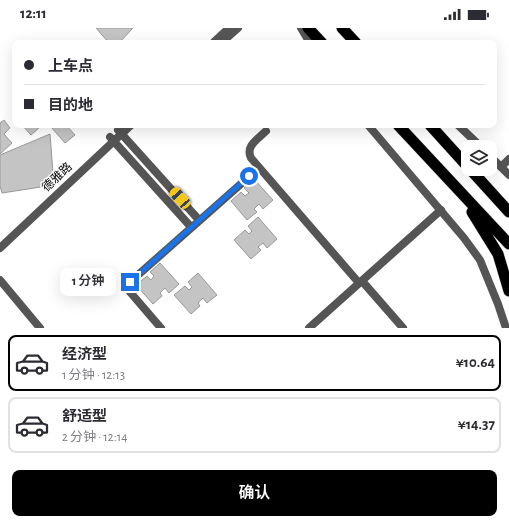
<!DOCTYPE html>
<html lang="zh">
<head>
<meta charset="utf-8">
<style>
  :root { --surface:#fff; --page:#f2f2f3; --text:#2b2b33; --muted:#7c7c81; --line:#e1e1e2; --accent:#000 }
  body { margin:0; font-family:"Alegreya Sans","Noto Sans SC",sans-serif; background:var(--page); color:var(--text); height:100vh; display:flex; flex-direction:column; font-size:15px; white-space:nowrap }
  * { box-sizing:border-box; margin:0 }
  p { font-size:13px; color:var(--muted) }
  .icon { flex:none; width:22px; height:22px; fill:none; stroke:currentColor; stroke-width:2; stroke-linecap:round; stroke-linejoin:round }
  .map { position:relative; height:300px; overflow:hidden }
  .panel { display:flex; flex-direction:column; background:var(--surface); flex:1 }
  .panel>* { flex:none }
  .top-card { position:absolute; left:12px; top:12px; width:485px; height:88px; border-radius:8px; box-shadow:0 4px 16px #0002; display:grid; align-content:center; height:88px; padding:0 12px; background:var(--surface) }
  .tools { position:absolute; left:461px; top:112px; display:grid; gap:8px }
  .tools a { display:grid; place-items:center; width:36px; height:36px; border-radius:8px; background:var(--surface); box-shadow:0 4px 16px #0002; font-size:20px }
  .end { position:absolute; width:18px; height:18px; margin:-9px; border:5px solid #1a73e8; background:#fff; box-shadow:0 0 0 2px #fff }
  .from { border-radius:50% }
  .bubble { position:absolute; height:28px; border-radius:8px; background:var(--surface); box-shadow:0 4px 16px #0002; font-size:13px; font-weight:600; line-height:28px; text-align:center }
  .car { position:absolute; width:12px; height:24px; margin:-12px -6px; border-radius:5px; box-shadow:0 0 3px 1px #0007; background:linear-gradient(#f5c518 24%,#345 0 40%,#f5c518 0 76%,#345 0 86%,#f5c518 0) }
  .top-card b { display:flex; align-items:center; gap:14px; height:38px; font-size:15px }
  .top-card b+b { border-top:1px solid var(--line) }
  .top-card i { width:10px; height:10px; background:var(--text) }
  ul { padding:7px 0 0; list-style:none }
  li { display:flex; align-items:center; gap:12px; height:56px; margin:0 8px 6px; padding:0 4px; border:2px solid var(--line); border-radius:8px }
  li div { flex:1 }
  li b { display:block; font-size:15px }
  li em { font-style:normal; font-weight:600 }
  li.current { border-color:var(--accent) }
  li>.icon { width:36px; height:36px; stroke-width:1.5 }
  .action { display:flex; gap:8px; margin-top:auto; padding:8px 12px }
  .action a { flex:1; height:46px; border-radius:8px; background:var(--accent); color:#fff; font-size:16px; font-weight:600; line-height:46px; text-align:center }
  .status { display:flex; justify-content:space-between; align-items:center; height:28px; padding:0 20px; background:var(--surface); direction:ltr }
  .status svg { height:11px; fill:currentColor }
  .map>svg:first-child { display:block }
</style>
</head>
<body>
<div class="status"><b>12:11</b><svg viewBox="0 0 49 12"><path d="M0 12V9h3v3zM5 12V6h3v6zM10 12V3h3v9zM15 12V0h3v12zM26 1h20v11H26zM47 4h2v5h-2z"/></svg></div>
<div class="map">
<svg width="509" height="300" viewBox="0 0 509 300">
  <rect width="100%" height="100%" fill="#fff"/>
  <path fill="#c4c4c4" stroke="#999" d="M96,0H133L119,15H109Z
    M4,92L10,100L4,106L12,115L0,126V95Z
    M22,97H39L40,99L31,107Z
    M53,97H66L75,107L65,115L51,99Z
    M50,106L54,157L2,165L0,158V127Z
    M254,151L273,172L263,181L259,176L254,181L257,184L247,192L231,173L241,164L245,168L249,165L244,160Z
    M258,189L277,211L267,220L263,215L258,219L261,222L251,231L234,212L245,202L249,206L252,203L248,198Z
    M160,235L179,256L169,265L165,260L160,265L162,268L153,276L136,257L147,248L151,252L154,248L150,244Z
    M198,245L217,267L207,275L203,270L198,275L200,278L191,286L174,267L185,258L189,262L192,259L188,254Z"/>
  <g fill="none" stroke-linecap="round" stroke-linejoin="round">
    <defs>
      <path id="trunk" d="M308,0L322,15
        M342,0L356,15
        M398,97L509,216
        M430,97L468,139
        M470,141L509,184
        M472,184L498,226L509,263"/>
    </defs>
    <use href="#trunk" stroke="#dbdbdb" stroke-width="12"/>
    <path stroke="#555" stroke-width="8" d="M118,102L199,192
      M266,103C258,111 245,118 251,130L359,255
      M110,109L191,199
      M501,139L509,131
      M362,253L403,300
      M161,300L130,264L128,260L130,254L259,140
      M309,300L441,182"/>
    <path stroke="#555" stroke-width="8" d="M301,0L310,15
      M213,15L229,0
      M221,15L238,0
      M368,97L464,210L480,232L498,276L506,300
      M458,97L481,119
      M490,128L509,147
      M0,220L131,97
      M0,252L40,300"/>
    <use href="#trunk" stroke="#000" stroke-width="11"/>
  </g>
  <g fill="none" stroke-linecap="round" stroke-linejoin="round">
    <path stroke="#1a73e8" stroke-width="5" d="M130,254L249,148"/>
  </g>
  <g text-anchor="middle" dominant-baseline="central" stroke-width="3" stroke-linejoin="round" paint-order="stroke">
    <g font-size="12" fill="#000" stroke="#fff">
      <text transform="translate(57 149) rotate(-43)">德雅路</text>
    </g>
  </g>
</svg>
<div class="tools">
<a><svg class="icon" aria-label="layers" viewBox="0 0 24 24"><path d="M12 4l9 5-9 5-9-5zM3 14l9 5 9-5"/></svg></a>
</div>
<i class="end from" style="left:249px;top:148px"></i>
<i class="end" style="left:130px;top:254px"></i>
<div class="bubble" style="left:60px;top:240px;width:56px">1 分钟</div>
<i class="car" style="left:180px;top:170px;rotate:318deg"></i>
<div class="top-card">
<b><i class="from"></i>上车点</b>
<b><i></i>目的地</b>
</div>
</div>
<section class="panel">
<ul>
<li class="current"><svg class="icon" aria-label="car" viewBox="0 0 24 24"><path d="M5 17H2v-5l4-1 3-4h7l3 4 3 1v5h-3M9 17h6M6 11h13"/><circle cx="7" cy="17" r="2"/><circle cx="17" cy="17" r="2"/></svg><div><b>经济型</b><p>1 分钟 · 12:13</p></div><em>¥10.64</em></li>
<li><svg class="icon" aria-label="car" viewBox="0 0 24 24"><path d="M5 17H2v-5l4-1 3-4h7l3 4 3 1v5h-3M9 17h6M6 11h13"/><circle cx="7" cy="17" r="2"/><circle cx="17" cy="17" r="2"/></svg><div><b>舒适型</b><p>2 分钟 · 12:14</p></div><em>¥14.37</em></li>
</ul>
<div class="action"><a>确认</a></div>
</section>
</body>
</html>
